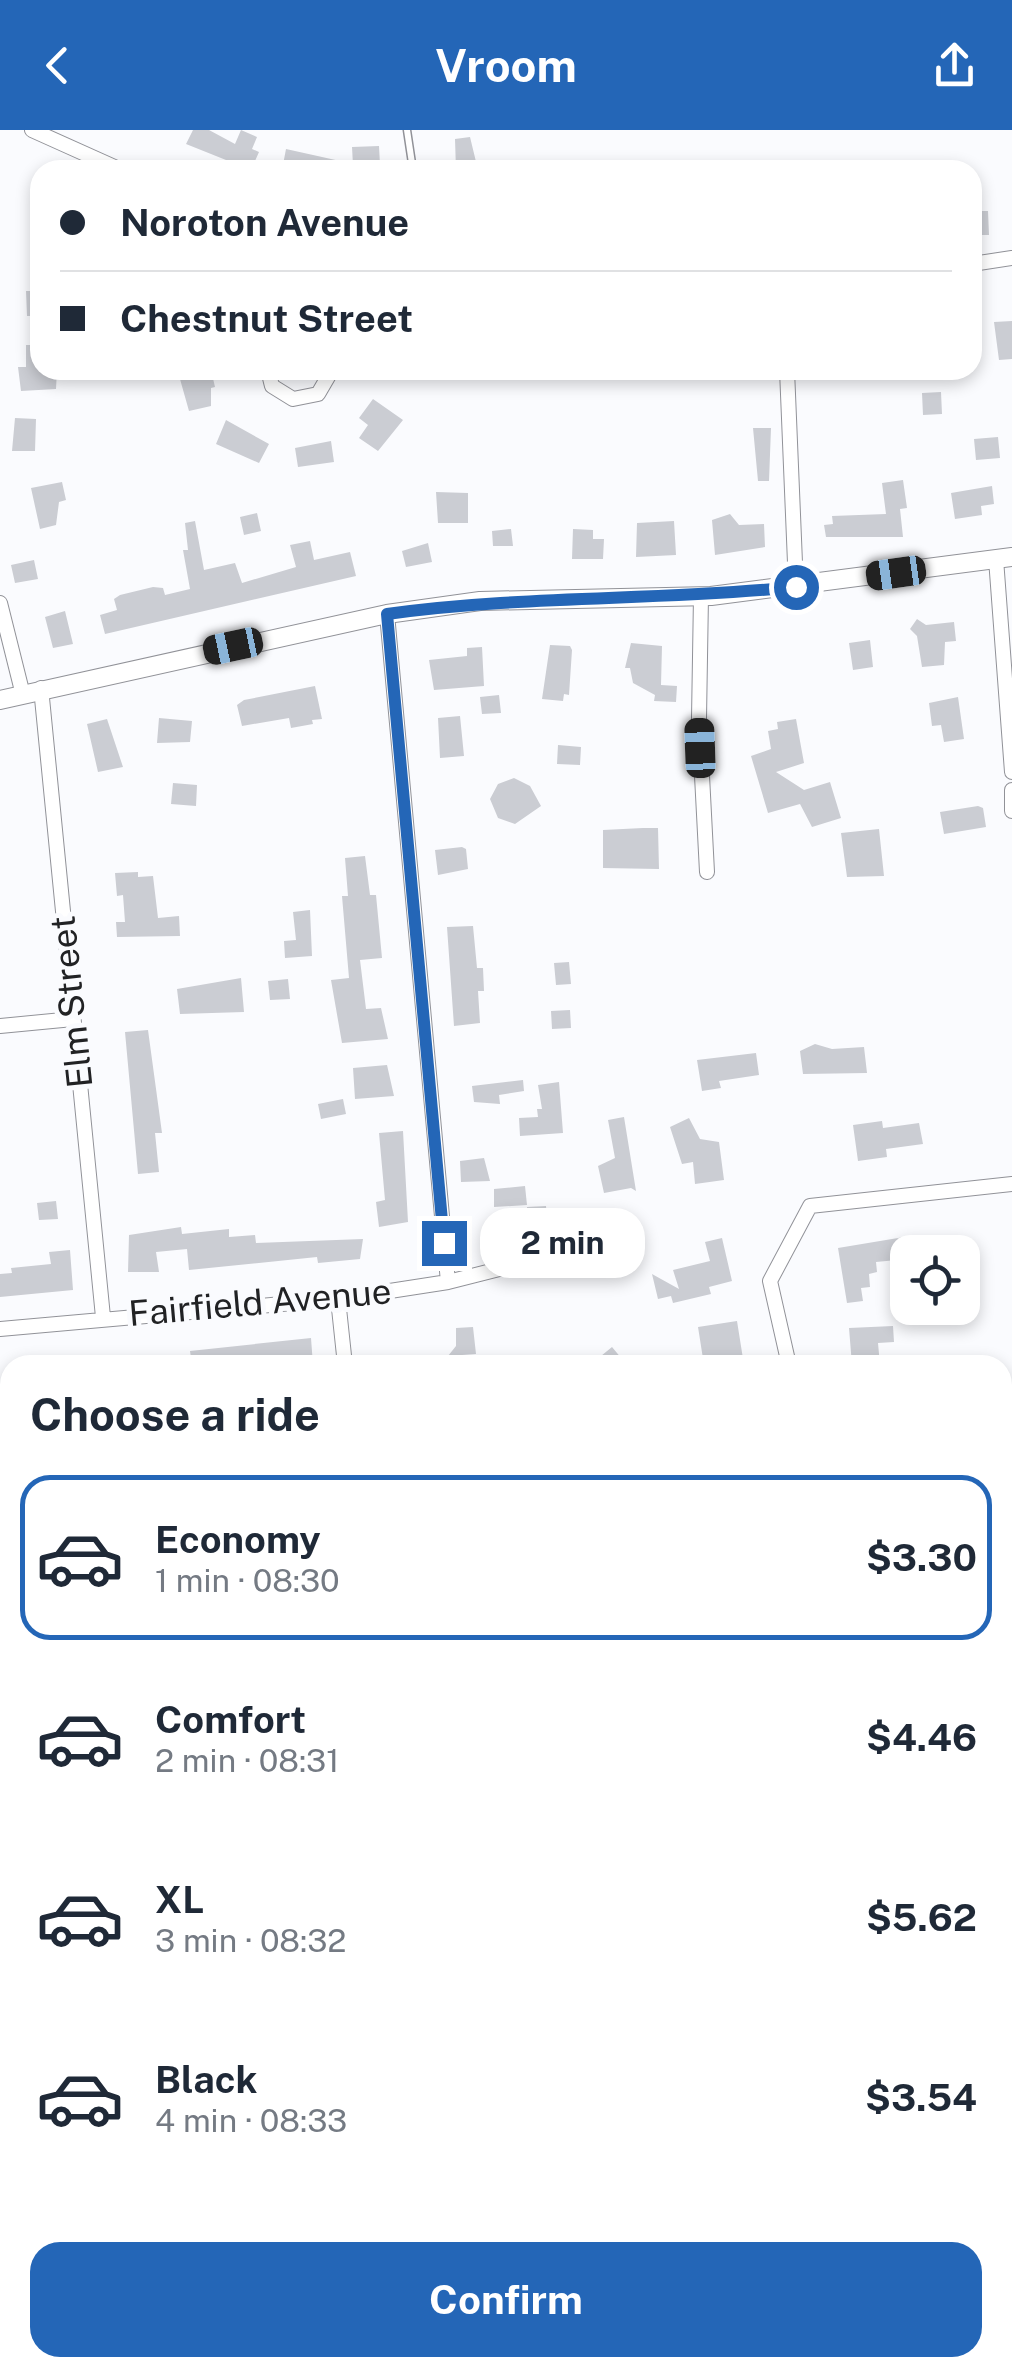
<!DOCTYPE html>
<html lang="en">
<head>
<meta charset="utf-8">
<style>
  :root { --surface:#fff; --page:#f2f2f3; --text:#1f2937; --muted:#747a83; --line:#e0e1e3; --accent:#2466b7 }
  body { margin:0; font-family:"Public Sans",sans-serif; background:var(--page); color:var(--text); height:100vh; display:flex; flex-direction:column; font-size:38px; white-space:nowrap }
  * { box-sizing:border-box; margin:0 }
  p { font-size:32px; color:var(--muted) }
  .icon { flex:none; width:55px; height:55px; fill:none; stroke:currentColor; stroke-width:2; stroke-linecap:round; stroke-linejoin:round }
  .map { position:relative; flex:1; overflow:hidden }
  .side { position:absolute; left:0px; top:1225px; width:1012px; height:1022px; display:flex; flex-direction:column; background:var(--surface); border-radius:30px 30px 0 0; box-shadow:0 5px 15px #0003 }
  .side>* { flex:none }
  .guide { position:absolute; left:30px; top:30px; width:952px; height:220px; border-radius:30px; box-shadow:0 5px 15px #0003; display:grid; align-content:center; height:220px; padding:0 30px; background:var(--surface) }
  .controls { position:absolute; left:890px; top:1105px; display:grid; gap:20px }
  .controls a { display:grid; place-items:center; width:90px; height:90px; border-radius:20px; background:var(--surface); box-shadow:0 5px 15px #0003; font-size:50px }
  .end { position:absolute; width:45px; height:45px; margin:-22px; border:12px solid #2466b7; background:#fff; box-shadow:0 0 0 5px #fff }
  .from { border-radius:50% }
  .bubble { position:absolute; height:70px; border-radius:30px; background:var(--surface); box-shadow:0 5px 15px #0003; font-size:32px; font-weight:700; line-height:70px; text-align:center }
  .car { position:absolute; width:30px; height:60px; margin:-30px -15px; border-radius:12px; box-shadow:0 0 8px 2px #0007; background:linear-gradient(#222 24%,#8ab4d8 0 40%,#222 0 76%,#8ab4d8 0 86%,#222 0) }
  .guide b { display:flex; align-items:center; gap:35px; height:95px; font-size:38px }
  .guide b+b { border-top:2px solid var(--line) }
  .guide i { width:25px; height:25px; background:var(--text) }
  ul { padding:0; list-style:none }
  li { display:flex; align-items:center; gap:30px; height:165px; margin:0 20px 15px; padding:0 10px; border:5px solid transparent; border-radius:30px }
  li div { flex:1 }
  li b { display:block; font-size:38px }
  li em { font-style:normal; font-weight:700 }
  li.selected { border-color:var(--accent) }
  li>.icon { width:90px; height:90px; stroke-width:1.5 }
  h2 { padding:0 30px; font-size:45px; line-height:120px }
  .button { display:flex; gap:20px; margin-top:auto; padding:20px 30px }
  .button a { flex:1; height:115px; border-radius:30px; background:var(--accent); color:#fff; font-size:40px; font-weight:700; line-height:115px; text-align:center }
  header { display:flex; justify-content:space-between; align-items:center; height:130px; padding:0 30px; background:var(--accent); color:#fff; font-size:45px; font-weight:700 }
  .map>svg:first-child { display:block }
</style>
</head>
<body>
<header><svg class="icon" aria-label="back" viewBox="0 0 24 24"><path d="M15 5l-7 7 7 7"/></svg>Vroom<svg class="icon" aria-label="share" viewBox="0 0 24 24"><path d="M12 15V3M7 8l5-5 5 5M5 13v7h14v-7"/></svg></header>
<div class="map">
<svg width="1012" height="2247" viewBox="0 0 1012 2247">
  <rect width="100%" height="100%" fill="#fafbfe"/>
  <path fill="#cbcdd3" d="M193,0H209L235,14L241,0L257,7L252,19L259,22L251,40L186,14Z
    M470,7L478,40H456L455,9Z
    M379,16L380,35H353L352,17Z
    M286,19L340,31L339,40H282Z
    M972,81H988L989,105H972Z
    M26,161H40V186H27Z
    M1012,191V229L999,230L994,192Z
    M26,215H40V240H57L56,259L21,261L18,237H26Z
    M211,240L215,257L211,258V276L189,281L178,242Z
    M941,262L942,284L923,285L922,263Z
    M373,269L403,290L378,321L359,308L368,295L359,288Z
    M15,288L36,289L35,321H12Z
    M226,290L269,314L259,333L216,314Z
    M753,298H771L769,351H758Z
    M998,307L1000,328L976,330L974,309Z
    M331,311L334,332L298,337L295,318Z
    M903,350L907,378L900,379L903,407H826L824,395L833,394L832,386L886,384L882,353Z
    M62,352L66,370L59,372L56,395L40,399L31,358Z
    M992,356L994,374L981,376L982,385L955,389L951,363Z
    M436,362L468,363V393H438Z
    M257,383L261,401L244,405L240,387Z
    M730,384L739,395L764,394L765,417L715,425L712,390Z
    M195,391L204,440L235,433L242,453L296,437L290,415L310,411L314,430L350,422L356,446L105,504L100,485L117,480L114,469L120,465L153,457L163,458L165,465L190,459L183,420H188L185,393Z
    M674,391L676,425L636,427L637,393Z
    M511,399L513,416H493L492,401Z
    M573,399L593,400V409H604L603,429H572Z
    M428,413L432,432L406,437L402,421Z
    M34,430L38,449L15,453L11,435Z
    M65,481L73,514L53,518L45,487Z
    M917,489L926,495L954,492L956,511L945,512L944,535L922,537L917,506L910,499Z
    M870,510L873,537L853,540L849,513Z
    M631,513L662,516L661,555L677,556L676,572L654,571L655,565L633,553L630,538H625Z
    M550,515L570,516L572,520L569,565L564,564L563,571L542,569Z
    M482,517L484,556L434,560L429,530L467,526V518Z
    M315,556L322,589L312,590L313,594L291,598L289,588L242,596L237,575L244,570Z
    M499,565L501,583L482,584L480,567Z
    M958,567L964,609L944,612L941,595L932,596L929,573Z
    M460,586L464,626L440,628L438,588Z
    M159,588L192,591L190,612L157,613Z
    M107,589L123,637L98,642L87,594Z
    M796,589L804,633L776,642L804,660L830,652L841,688L812,697L800,674L768,683L751,626L771,619L768,601L778,599L777,592Z
    M558,615L581,617L580,635L557,634Z
    M514,648L530,656L541,676L515,694L498,688L490,669L498,654Z
    M173,653L197,655L196,676L171,674Z
    M978,676L983,678L986,697L944,704L940,682Z
    M643,698H658L659,739L603,738V700Z
    M879,699L884,746L847,747L841,703Z
    M462,717L466,719L468,739L438,745L435,720Z
    M365,726L370,765H376L382,828L360,830L366,879L381,878L388,909L342,913L331,850L349,848L342,766H348L345,728Z
    M138,742V747L153,746L158,788L179,786L180,806L117,807L116,792H125L123,765L117,766L115,743Z
    M310,780L312,826L285,828L284,811L296,810L293,782Z
    M473,796L477,838H483L484,861H478L480,893L454,896L447,797Z
    M569,832L571,854L556,855L554,833Z
    M241,848L244,882L180,884L177,859Z
    M288,849L290,869L270,870L268,851Z
    M570,880L571,898L552,899L551,881Z
    M148,900L162,1003H155L159,1042L138,1044L125,902Z
    M815,914L832,919L864,917L867,943L803,944L800,921Z
    M756,923L759,945L719,951L721,958L702,961L697,930Z
    M387,935L394,966L355,969L353,938Z
    M523,950L524,961L499,965L500,974L474,972L472,956Z
    M559,952L563,1003L520,1006L519,988L538,987L537,979H542L538,955Z
    M343,969L346,984L321,989L318,974Z
    M624,987L636,1061L631,1058L604,1063L598,1036L615,1028L608,990Z
    M689,988L700,1009L719,1012L724,1050L695,1054L693,1032L682,1034L670,997Z
    M882,991L883,998L919,993L923,1014L886,1019L887,1027L858,1031L853,995Z
    M403,1001L408,1092L379,1097L376,1072L385,1070L379,1003Z
    M484,1028L490,1051L461,1052L460,1031Z
    M525,1056L527,1075L494,1077V1059Z
    M56,1071L58,1089L39,1090L37,1073Z
    M546,1076L548,1101L529,1103L527,1077Z
    M181,1097L182,1104L229,1099V1107L255,1105L256,1113L363,1109L360,1129L318,1133L317,1127L189,1140L187,1119L156,1122L159,1142H128L129,1105Z
    M904,1107L907,1129L876,1132L877,1142L869,1144L870,1157L861,1158L863,1171L847,1173L838,1118Z
    M722,1108L732,1151L709,1157L711,1164L673,1173L671,1166L658,1169L652,1144L679,1159L673,1140L710,1131L705,1112Z
    M70,1120L73,1160L0,1167V1144L12,1143L11,1138L51,1134L49,1122Z
    M737,1191L744,1235H704L698,1197Z
    M893,1196L894,1212L878,1213L880,1235H852L849,1198Z
    M473,1197L476,1224L448,1226L456,1216V1198Z
    M311,1208L313,1235H293V1227L237,1235H192L190,1221Z
    M612,1217L627,1235H590Z"/>
  <g fill="none" stroke-linecap="round" stroke-linejoin="round">
    <defs>
      <path id="service" d="M407,0L413,40
        M133,2247L141,2238"/>
      <path id="minor" d="M32,0L121,40
        M972,134L1012,128
        M268,240L272,256L293,269L318,264L332,240
        M787,240L796,457
        M996,429L1012,642
        M701,466L699,588L707,742
        M0,473L23,565
        M387,484L448,1152
        M41,558L103,1187
        M1012,660V681
        M0,896L73,889
        M338,1169L345,1235
        M0,1199L338,1169L448,1152L634,1105
        M789,1235L770,1151L810,1076L1012,1054
        M0,1546L10,1545
        M1012,1575L1006,1584L1012,1607
        M816,2238L837,2247
        M242,2247L252,2238"/>
      <path id="secondary" d="M0,570L387,484L480,471L711,466L1012,427
        M0,2039L10,2050
        M161,2238L170,2247"/>
    </defs>
    <use href="#service" stroke="#919298" stroke-width="9"/>
    <use href="#minor" stroke="#919298" stroke-width="16"/>
    <use href="#secondary" stroke="#919298" stroke-width="20"/>
    <use href="#service" stroke="#fff" stroke-width="6"/>
    <use href="#minor" stroke="#fff" stroke-width="14"/>
    <use href="#secondary" stroke="#fff" stroke-width="18"/>
  </g>
  <g fill="none" stroke-linecap="round" stroke-linejoin="round">
    <path stroke="#2466b7" stroke-width="12" d="M444,1113L387,484C523,465 660,471 796,457"/>
  </g>
  <g text-anchor="middle" dominant-baseline="central" stroke-width="10" stroke-linejoin="round" paint-order="stroke">
    <g font-size="35" fill="#212224" stroke="#fafbfe">
      <text transform="translate(71 872) rotate(-96)">Elm Street</text>
      <text transform="translate(260 1172) rotate(-5)">Fairfield Avenue</text>
    </g>
  </g>
</svg>
<div class="controls">
<a><svg class="icon" aria-label="locate" viewBox="0 0 24 24"><circle cx="12" cy="12" r="6"/><path d="M12 2v4M12 18v4M2 12h4M18 12h4"/></svg></a>
</div>
<i class="end from" style="left:796px;top:457px"></i>
<i class="end" style="left:444px;top:1113px"></i>
<div class="bubble" style="left:480px;top:1078px;width:165px">2 min</div>
<i class="car" style="left:896px;top:443px;rotate:262deg"></i>
<i class="car" style="left:233px;top:516px;rotate:258deg"></i>
<i class="car" style="left:700px;top:618px;rotate:358deg"></i>
<div class="guide">
<b><i class="from"></i>Noroton Avenue</b>
<b><i></i>Chestnut Street</b>
</div>
<section class="side">
<h2>Choose a ride</h2>
<ul>
<li class="selected"><svg class="icon" aria-label="car" viewBox="0 0 24 24"><path d="M5 17H2v-5l4-1 3-4h7l3 4 3 1v5h-3M9 17h6M6 11h13"/><circle cx="7" cy="17" r="2"/><circle cx="17" cy="17" r="2"/></svg><div><b>Economy</b><p>1 min · 08:30</p></div><em>$3.30</em></li>
<li><svg class="icon" aria-label="car" viewBox="0 0 24 24"><path d="M5 17H2v-5l4-1 3-4h7l3 4 3 1v5h-3M9 17h6M6 11h13"/><circle cx="7" cy="17" r="2"/><circle cx="17" cy="17" r="2"/></svg><div><b>Comfort</b><p>2 min · 08:31</p></div><em>$4.46</em></li>
<li><svg class="icon" aria-label="car" viewBox="0 0 24 24"><path d="M5 17H2v-5l4-1 3-4h7l3 4 3 1v5h-3M9 17h6M6 11h13"/><circle cx="7" cy="17" r="2"/><circle cx="17" cy="17" r="2"/></svg><div><b>XL</b><p>3 min · 08:32</p></div><em>$5.62</em></li>
<li><svg class="icon" aria-label="car" viewBox="0 0 24 24"><path d="M5 17H2v-5l4-1 3-4h7l3 4 3 1v5h-3M9 17h6M6 11h13"/><circle cx="7" cy="17" r="2"/><circle cx="17" cy="17" r="2"/></svg><div><b>Black</b><p>4 min · 08:33</p></div><em>$3.54</em></li>
</ul>
<div class="button"><a>Confirm</a></div>
</section>
</div>
</body>
</html>
